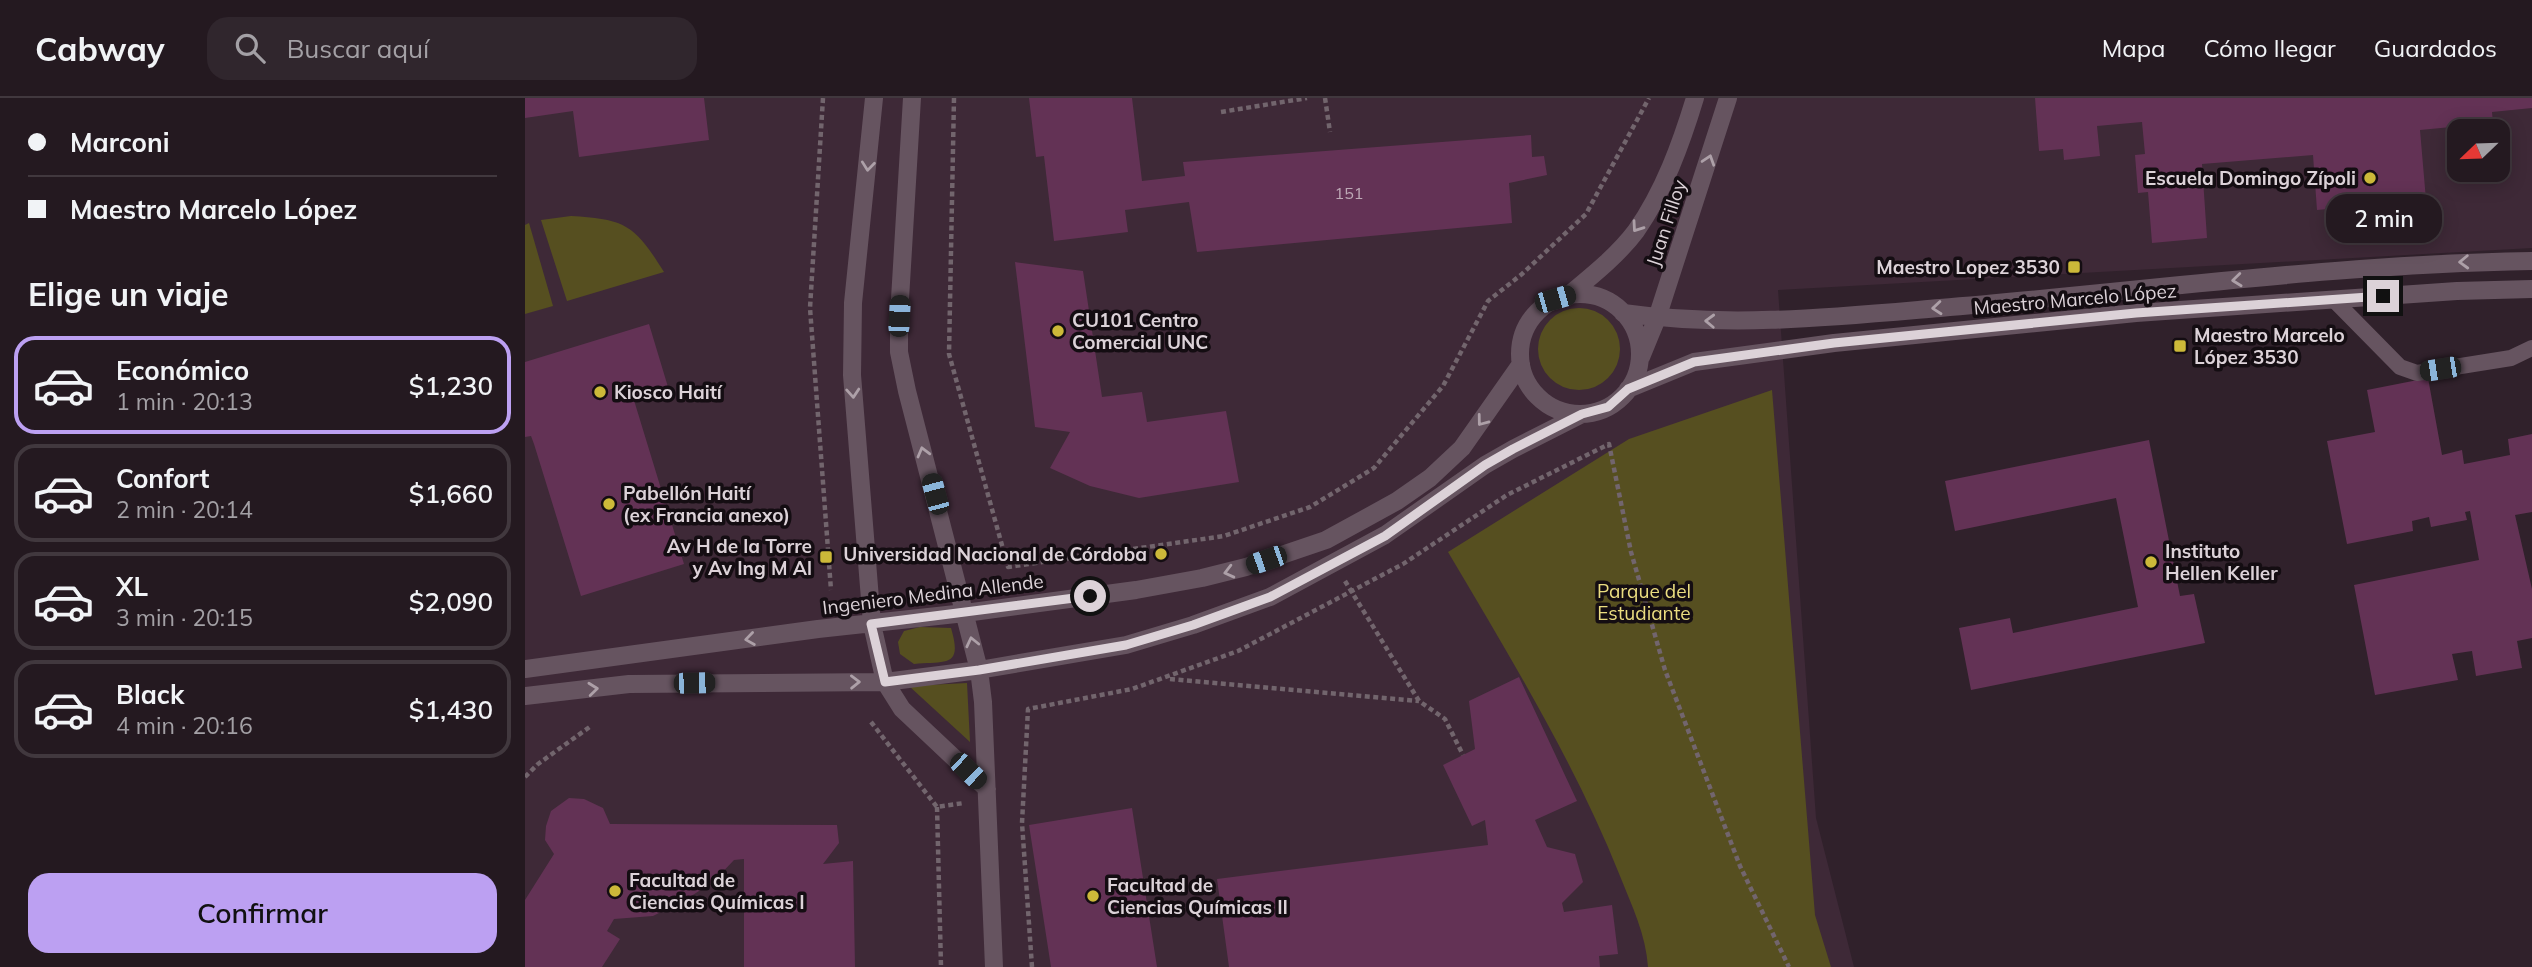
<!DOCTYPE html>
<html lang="es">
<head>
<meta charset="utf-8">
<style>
  :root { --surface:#241920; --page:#30262d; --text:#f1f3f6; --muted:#a3a0a5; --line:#41383e; --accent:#bca0f2 }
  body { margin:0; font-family:Mulish,sans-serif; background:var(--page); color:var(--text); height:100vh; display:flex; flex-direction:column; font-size:26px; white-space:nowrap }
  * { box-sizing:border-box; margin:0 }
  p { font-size:23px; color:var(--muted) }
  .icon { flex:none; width:38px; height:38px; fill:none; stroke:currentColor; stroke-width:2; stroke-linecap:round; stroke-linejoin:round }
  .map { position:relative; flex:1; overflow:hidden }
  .panel { display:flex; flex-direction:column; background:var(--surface); width:525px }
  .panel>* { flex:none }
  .guide { display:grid; align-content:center; height:154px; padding:0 28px; background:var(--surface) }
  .needle { width:46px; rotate:247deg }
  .fabs { position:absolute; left:1922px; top:21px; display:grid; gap:14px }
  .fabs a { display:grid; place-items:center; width:63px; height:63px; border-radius:14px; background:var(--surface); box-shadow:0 4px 18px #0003,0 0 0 2px var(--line); font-size:35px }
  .end { position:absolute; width:32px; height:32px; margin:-16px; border:9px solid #dcd2d8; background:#111; box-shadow:0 0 0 4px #111 }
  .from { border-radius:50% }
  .bubble { position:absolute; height:49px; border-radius:21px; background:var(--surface); box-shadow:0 4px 18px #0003,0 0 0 2px var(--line); font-size:23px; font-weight:600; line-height:49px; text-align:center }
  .car { position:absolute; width:21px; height:42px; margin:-21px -10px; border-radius:9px; box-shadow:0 0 5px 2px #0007; background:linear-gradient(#222 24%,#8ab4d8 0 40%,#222 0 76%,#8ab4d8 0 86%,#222 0) }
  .guide b { display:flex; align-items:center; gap:24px; height:66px; font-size:26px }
  .guide b+b { border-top:2px solid var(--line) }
  .guide i { width:18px; height:18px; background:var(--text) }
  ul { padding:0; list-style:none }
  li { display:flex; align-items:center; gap:21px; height:98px; margin:0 14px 10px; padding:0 14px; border:4px solid var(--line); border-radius:21px }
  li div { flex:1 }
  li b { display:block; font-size:26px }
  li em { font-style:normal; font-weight:600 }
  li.active { border-color:var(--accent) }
  li>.icon { width:63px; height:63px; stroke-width:1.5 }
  h2 { padding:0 28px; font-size:32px; line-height:84px }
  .action { display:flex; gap:14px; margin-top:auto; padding:14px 28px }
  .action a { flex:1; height:80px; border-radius:21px; background:var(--accent); color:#111; font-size:28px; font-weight:600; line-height:80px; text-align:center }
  header { display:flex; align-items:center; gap:42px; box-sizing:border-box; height:98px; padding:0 35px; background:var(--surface); border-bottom:2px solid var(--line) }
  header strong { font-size:33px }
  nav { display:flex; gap:38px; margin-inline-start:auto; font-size:24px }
  .search { width:490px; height:63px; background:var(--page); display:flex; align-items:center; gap:18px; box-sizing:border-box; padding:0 24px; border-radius:21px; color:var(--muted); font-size:26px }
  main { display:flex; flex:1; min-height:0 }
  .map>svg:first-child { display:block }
</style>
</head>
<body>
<header>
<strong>Cabway</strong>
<div class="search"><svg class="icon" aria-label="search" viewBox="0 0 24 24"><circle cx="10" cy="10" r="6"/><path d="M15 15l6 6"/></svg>Buscar aquí</div>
<nav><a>Mapa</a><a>Cómo llegar</a><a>Guardados</a></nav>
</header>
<main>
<section class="panel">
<div class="guide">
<b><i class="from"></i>Marconi</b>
<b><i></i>Maestro Marcelo López</b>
</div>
<h2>Elige un viaje</h2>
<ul>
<li class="active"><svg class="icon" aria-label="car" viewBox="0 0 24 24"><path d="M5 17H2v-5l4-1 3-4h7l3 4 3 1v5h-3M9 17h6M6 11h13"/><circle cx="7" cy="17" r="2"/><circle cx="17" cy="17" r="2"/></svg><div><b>Económico</b><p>1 min · 20:13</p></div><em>$1,230</em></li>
<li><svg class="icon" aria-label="car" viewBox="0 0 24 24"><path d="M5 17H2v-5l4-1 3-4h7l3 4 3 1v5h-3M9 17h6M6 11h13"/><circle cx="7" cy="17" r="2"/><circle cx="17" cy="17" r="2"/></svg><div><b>Confort</b><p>2 min · 20:14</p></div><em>$1,660</em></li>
<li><svg class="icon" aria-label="car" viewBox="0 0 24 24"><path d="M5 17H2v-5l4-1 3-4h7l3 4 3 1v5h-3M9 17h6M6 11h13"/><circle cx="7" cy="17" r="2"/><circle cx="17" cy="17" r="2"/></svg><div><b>XL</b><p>3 min · 20:15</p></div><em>$2,090</em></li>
<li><svg class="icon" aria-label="car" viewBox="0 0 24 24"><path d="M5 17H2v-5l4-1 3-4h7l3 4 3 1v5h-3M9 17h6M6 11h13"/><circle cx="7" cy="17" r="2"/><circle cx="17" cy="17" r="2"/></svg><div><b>Black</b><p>4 min · 20:16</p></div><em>$1,430</em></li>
</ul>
<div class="action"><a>Confirmar</a></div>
</section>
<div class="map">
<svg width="2007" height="869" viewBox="0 0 2007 869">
  <rect width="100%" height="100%" fill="#30212b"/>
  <path fill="#3e2937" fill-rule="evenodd" d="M0,0H2007V150L1253,192L1291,720L1329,869H0ZM1934,33H1972V72H1934Z"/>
  <path fill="#564f20" d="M46,118C102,121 110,128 139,174L42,203L16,122Z
    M4,125L28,208L0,216V127Z
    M1013 251a41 41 0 1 1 82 0a41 41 0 1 1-82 0Z
    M1247,292L1290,817L1306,869H1123C1121,837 1107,808 1095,778C1050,665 985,559 923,454L1104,341Z
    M395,529L426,530C438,570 421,563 389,566L375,556L373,544L379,533Z
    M442,585L445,644L384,588Z"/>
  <path fill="#633255" d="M0,0H179L184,42L54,59L48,13L0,20Z
    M504,0H607L617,83L660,78L658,64L1006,37L1007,59L1019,58L1022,77L984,85L987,125L672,154L664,104L600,112L603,134L529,143L519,58L511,59Z
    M1510,0H2007V10L1967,14L1968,25L1895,32L1901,102L1792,112L1788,57L1677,66L1682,140L1627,145L1623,94L1613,95L1610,57L1620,56L1617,24L1572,28L1575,58L1539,62L1538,51L1514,53Z
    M490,164L558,173L577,299L617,294L622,324L701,313L714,384L614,400L565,388L525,370L545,334L510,329Z
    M124,226L143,289L108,299L159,466L56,498L9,346L6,338L0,339V264Z
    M1903,280L1917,357L1937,352L1939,366L1985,357L1983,341L2007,336V414L1990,417L2007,491V540L1992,543L1997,570L1951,578L1947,553L1927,556L1933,582L1850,597L1829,487L1954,462L1945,413L1940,414L1942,422L1906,429L1904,419L1887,423L1888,433L1822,446L1802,343L1850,334L1842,292Z
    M1624,342L1655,498L1669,496L1680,545L1446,592L1434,530L1485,520L1488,535L1613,509L1591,400L1430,433L1420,383Z
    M994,579L1052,703L1010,722L1022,749L1050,756L1058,784L1037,805L1039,814L1087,807L1093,856L1074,858L1075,869H704L692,781L963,747L960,722L947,728L918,667L950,651L944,603Z
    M44,700L59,701L78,710L85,726L312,727L314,745L298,766L328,763L330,869H219V761L209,762L188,784L160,802L128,818L89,821L82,833L95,841L77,869H0V802L29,756L20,742L21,728L26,713Z
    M607,710L632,869H526L504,727Z"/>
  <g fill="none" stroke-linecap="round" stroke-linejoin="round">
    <path stroke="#72656d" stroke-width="4.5" stroke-dasharray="5 3.5" stroke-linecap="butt" d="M298,0L285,210L306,492
      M429,0L424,256L483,469L699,438L785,409L849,370L918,288L963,203L997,176L1061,116L1124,0
      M800,0L805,34
      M696,14L782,0
      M820,483L894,603L920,621L938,657
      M645,581L894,603
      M346,624L412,709L439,705
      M0,679L13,666L66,628
      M412,709L416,869
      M507,869L497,725L503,611L607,591L713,553L878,466L982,397L1084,346L1106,454L1140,572L1215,768L1264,869"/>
    <path stroke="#665460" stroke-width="16" d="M1809,202L1875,269L1892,275L1986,260L2007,250"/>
    <path stroke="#665460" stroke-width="18" d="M349,0L328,205L327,277L347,526L360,584L377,611L462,691
      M387,0L374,218V254L382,293L454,572L458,604L469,869
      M1045,196C1068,177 1093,157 1111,133C1139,93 1156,46 1170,0
      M995 256a60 60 0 1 1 120 0a60 60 0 1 1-120 0Z
      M1098,215C1204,230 1310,219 1415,210C1613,194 1809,166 2007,163
      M1116,259L1132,220L1203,0
      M1103,291L1169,264L1309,245L1611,215L1932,193L2007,191
      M0,571L293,531L440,515L611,492L677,480L721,469L801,442L872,403L905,380L937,350L996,266
      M0,598L104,586L360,584L454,572L601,547L668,527L745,499L860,437L960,367L988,351L1057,316"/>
  </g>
  <defs><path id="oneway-chevron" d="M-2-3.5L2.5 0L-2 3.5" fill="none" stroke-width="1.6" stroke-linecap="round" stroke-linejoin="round" transform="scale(1.75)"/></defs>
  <g stroke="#ada0a8">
    <use href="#oneway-chevron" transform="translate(1184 62) rotate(-72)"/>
    <use href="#oneway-chevron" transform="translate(343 68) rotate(96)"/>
    <use href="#oneway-chevron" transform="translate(1112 129) rotate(125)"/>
    <use href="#oneway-chevron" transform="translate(1939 164) rotate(178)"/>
    <use href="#oneway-chevron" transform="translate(1712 182) rotate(174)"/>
    <use href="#oneway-chevron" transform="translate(1412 210) rotate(175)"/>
    <use href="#oneway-chevron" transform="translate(1185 223) rotate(-178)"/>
    <use href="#oneway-chevron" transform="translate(328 295) rotate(86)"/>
    <use href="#oneway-chevron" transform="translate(957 323) rotate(127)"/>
    <use href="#oneway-chevron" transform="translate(398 354) rotate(-105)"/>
    <use href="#oneway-chevron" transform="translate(704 474) rotate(166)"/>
    <use href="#oneway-chevron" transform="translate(225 541) rotate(172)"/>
    <use href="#oneway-chevron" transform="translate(447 544) rotate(-103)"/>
    <use href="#oneway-chevron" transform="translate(330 584) rotate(-1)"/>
    <use href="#oneway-chevron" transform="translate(68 591) rotate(-6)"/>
  </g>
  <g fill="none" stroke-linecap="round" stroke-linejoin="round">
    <path stroke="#dcd2d8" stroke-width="9" d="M565,498L346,526L360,584L454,572L601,547L668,527L745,499L860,438L960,367L988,351L1057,316L1083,309L1103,291L1169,264L1309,245L1611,215L1858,198"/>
  </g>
  <g fill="#ccb939" stroke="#140d12" stroke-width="2.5">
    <circle cx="1845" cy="80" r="7"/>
    <rect x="1542" y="162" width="14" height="14" rx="3.5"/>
    <circle cx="533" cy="233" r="7"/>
    <rect x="1648" y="241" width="14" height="14" rx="3.5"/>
    <circle cx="75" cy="294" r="7"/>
    <circle cx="84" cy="406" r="7"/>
    <circle cx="636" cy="456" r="7"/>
    <rect x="294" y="452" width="14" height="14" rx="3.5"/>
    <circle cx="1626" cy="464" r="7"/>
    <circle cx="90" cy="793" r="7"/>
    <circle cx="568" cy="798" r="7"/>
  </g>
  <g text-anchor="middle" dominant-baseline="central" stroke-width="7" stroke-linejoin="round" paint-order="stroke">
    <g font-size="16" fill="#beaab7">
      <text x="824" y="95">151</text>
    </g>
    <g font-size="19" font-weight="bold" fill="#dcd2d8" stroke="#140d12" text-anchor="start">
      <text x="1831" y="80" text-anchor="end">Escuela Domingo Zípoli</text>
      <text x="1535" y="169" text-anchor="end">Maestro Lopez 3530</text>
      <text x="547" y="222">CU101 Centro<tspan x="547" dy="22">Comercial UNC</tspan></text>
      <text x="1669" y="237">Maestro Marcelo<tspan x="1669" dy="22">López 3530</tspan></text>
      <text x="89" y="294">Kiosco Haití</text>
      <text x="98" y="395">Pabellón Haití<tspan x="98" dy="22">(ex Francia anexo)</tspan></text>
      <text x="287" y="448" text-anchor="end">Av H de la Torre<tspan x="287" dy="22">y Av Ing M Al</tspan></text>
      <text x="1640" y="453">Instituto<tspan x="1640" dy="22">Hellen Keller</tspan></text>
      <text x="622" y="456" text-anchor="end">Universidad Nacional de Córdoba</text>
      <text x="104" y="782">Facultad de<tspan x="104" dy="22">Ciencias Químicas I</tspan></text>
      <text x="582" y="787">Facultad de<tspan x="582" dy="22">Ciencias Químicas II</tspan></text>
    </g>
    <g font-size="19" fill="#dcd2d8" stroke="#140d12">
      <text transform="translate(1141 125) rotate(-72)">Juan Filloy</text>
      <text transform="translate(1550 201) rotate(-5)">Maestro Marcelo López</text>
      <text transform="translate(408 496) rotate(-7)">Ingeniero Medina Allende</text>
    </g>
    <g font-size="19" fill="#ebdd80" stroke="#140d12">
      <text x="1119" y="493">Parque del<tspan x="1119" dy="22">Estudiante</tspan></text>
    </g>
  </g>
</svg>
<div class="fabs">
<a><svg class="needle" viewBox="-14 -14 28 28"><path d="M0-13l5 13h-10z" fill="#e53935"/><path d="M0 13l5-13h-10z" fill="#a3a0a5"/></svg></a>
</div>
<i class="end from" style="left:565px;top:498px"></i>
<i class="end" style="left:1858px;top:198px"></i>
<div class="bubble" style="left:1801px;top:96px;width:116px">2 min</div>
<i class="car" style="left:1030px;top:201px;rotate:74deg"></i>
<i class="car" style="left:374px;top:218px;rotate:3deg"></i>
<i class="car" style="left:1915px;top:271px;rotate:261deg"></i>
<i class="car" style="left:410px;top:396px;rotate:345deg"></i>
<i class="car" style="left:741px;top:462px;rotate:251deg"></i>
<i class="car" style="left:169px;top:585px;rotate:89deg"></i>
<i class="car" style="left:443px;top:673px;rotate:134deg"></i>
</div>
</main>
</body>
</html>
